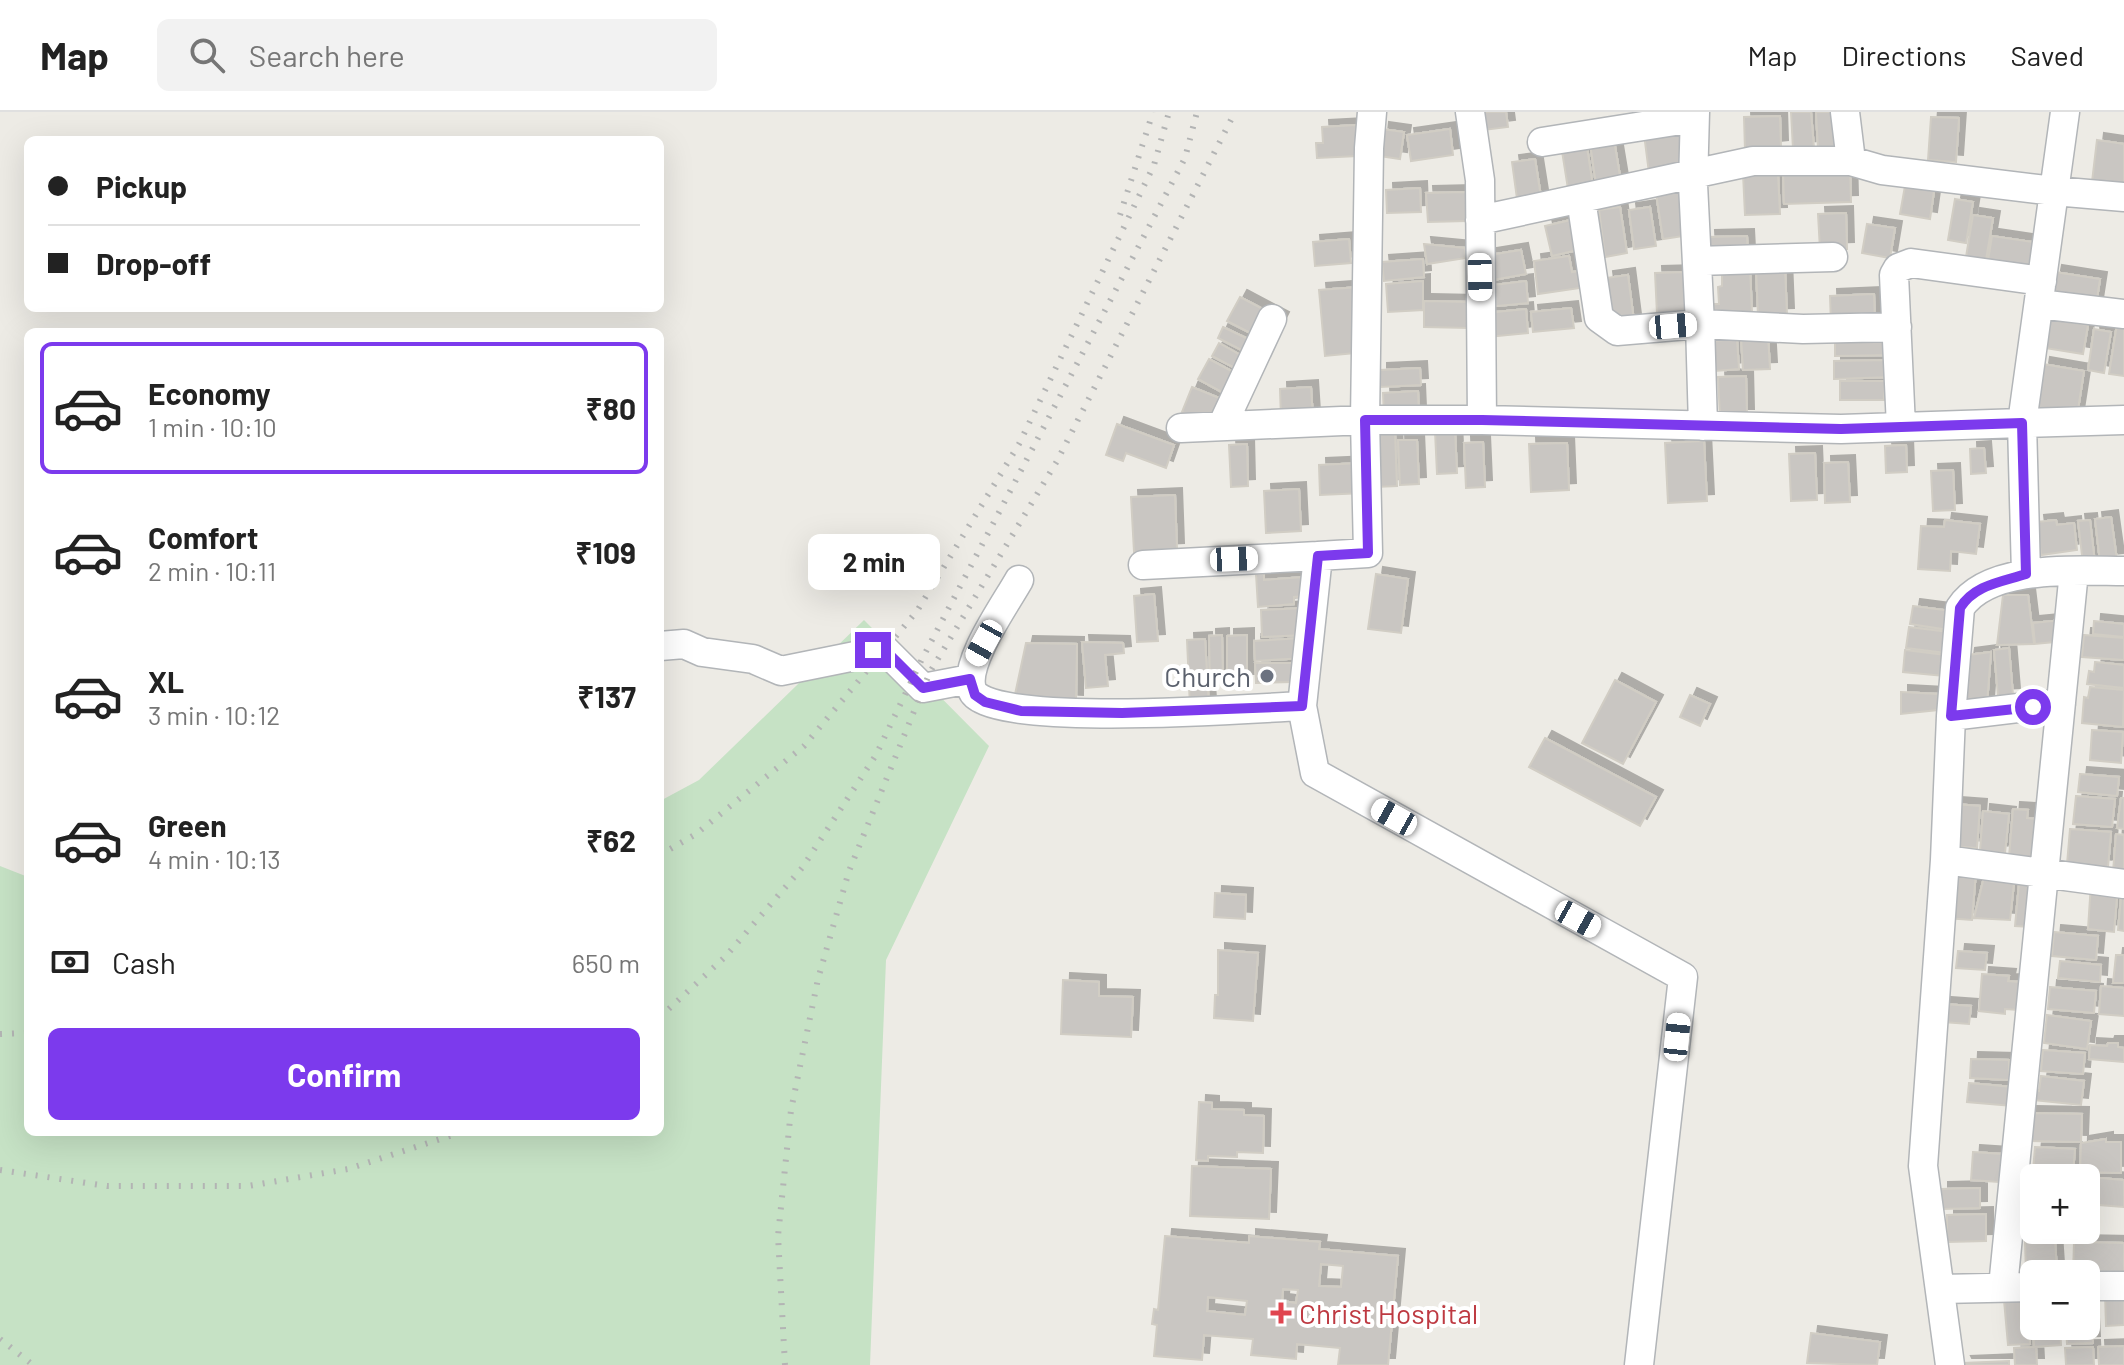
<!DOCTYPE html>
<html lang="en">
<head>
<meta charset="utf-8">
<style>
  :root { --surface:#fff; --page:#f2f2f2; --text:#222; --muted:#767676; --line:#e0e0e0; --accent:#7c3aed }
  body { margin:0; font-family:Barlow,sans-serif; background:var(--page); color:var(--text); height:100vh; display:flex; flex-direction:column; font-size:30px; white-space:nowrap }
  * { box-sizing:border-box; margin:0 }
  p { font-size:26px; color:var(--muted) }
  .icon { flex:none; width:44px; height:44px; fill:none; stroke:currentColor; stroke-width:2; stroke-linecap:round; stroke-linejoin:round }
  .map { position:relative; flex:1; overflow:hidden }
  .panel { position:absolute; left:24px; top:216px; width:640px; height:808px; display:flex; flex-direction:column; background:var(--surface); border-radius:12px; box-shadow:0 8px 32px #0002 }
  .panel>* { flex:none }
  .guide { position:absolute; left:24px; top:24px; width:640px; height:176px; border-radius:12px; box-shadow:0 8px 32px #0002; display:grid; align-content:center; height:176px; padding:0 24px; background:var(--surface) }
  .controls { position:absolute; left:2020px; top:1052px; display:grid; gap:16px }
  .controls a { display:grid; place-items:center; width:80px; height:80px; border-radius:12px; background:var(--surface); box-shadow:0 8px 32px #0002; font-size:40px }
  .end { position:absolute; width:36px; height:36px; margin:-18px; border:10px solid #7c3aed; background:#fff; box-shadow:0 0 0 4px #fff }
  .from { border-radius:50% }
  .bubble { position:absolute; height:56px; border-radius:12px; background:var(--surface); box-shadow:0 8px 32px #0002; font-size:26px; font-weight:700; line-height:56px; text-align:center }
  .car { position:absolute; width:24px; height:48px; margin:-24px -12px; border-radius:10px; box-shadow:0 0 6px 2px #0007; background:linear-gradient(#fff 24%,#345 0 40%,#fff 0 76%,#345 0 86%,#fff 0) }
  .guide b { display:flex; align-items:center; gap:28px; height:76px; font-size:30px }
  .guide b+b { border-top:2px solid var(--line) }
  .guide i { width:20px; height:20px; background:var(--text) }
  ul { padding:14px 0 0; list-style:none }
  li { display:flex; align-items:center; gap:24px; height:132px; margin:0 16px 12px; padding:0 8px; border:4px solid transparent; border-radius:12px }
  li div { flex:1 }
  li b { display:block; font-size:30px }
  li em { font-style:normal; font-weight:700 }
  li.selected { border-color:var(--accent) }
  li>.icon { width:72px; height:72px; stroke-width:1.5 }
  .pay { display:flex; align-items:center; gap:20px; height:88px; padding:0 24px; font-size:30px }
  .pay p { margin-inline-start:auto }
  .primary-button { display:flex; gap:16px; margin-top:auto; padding:16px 24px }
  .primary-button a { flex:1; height:92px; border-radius:12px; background:var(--accent); color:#fff; font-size:32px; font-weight:700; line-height:92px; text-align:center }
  header { display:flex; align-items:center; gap:48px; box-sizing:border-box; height:112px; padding:0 40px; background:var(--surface); border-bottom:2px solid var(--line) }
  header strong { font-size:38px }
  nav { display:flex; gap:44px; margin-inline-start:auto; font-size:28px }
  .search { width:560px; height:72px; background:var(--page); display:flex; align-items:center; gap:20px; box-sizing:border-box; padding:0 28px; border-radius:12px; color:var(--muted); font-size:30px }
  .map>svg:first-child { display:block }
</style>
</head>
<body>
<header>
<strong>Map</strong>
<div class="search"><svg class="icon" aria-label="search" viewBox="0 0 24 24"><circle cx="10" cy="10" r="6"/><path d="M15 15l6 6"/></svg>Search here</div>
<nav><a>Map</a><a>Directions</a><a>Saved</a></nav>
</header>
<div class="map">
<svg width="2124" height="1253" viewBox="0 0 2124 1253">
  <defs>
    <filter id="shadow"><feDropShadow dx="7" dy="-7" stdDeviation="0" flood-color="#0004"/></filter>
  </defs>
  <rect width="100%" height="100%" fill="#edebe5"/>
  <path fill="#c6e2c5" d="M864,508L989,634L886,848L870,1253H0V754L28,765V1020H660V689L699,668Z"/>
  <path fill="#c9c6c2" stroke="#d1cdc4" stroke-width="2" fill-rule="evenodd" filter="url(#shadow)" d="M1482,0H1506L1508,15L1484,18Z
    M1791,0H1811L1814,36L1793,37Z
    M1816,0H1840L1842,36L1818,37Z
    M1780,4L1781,35L1745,39L1744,5Z
    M1931,5L1959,6L1956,50L1928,48Z
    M1357,13L1358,44L1317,46L1316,31H1323L1322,15Z
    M1382,17L1404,20L1400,47L1379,44Z
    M1450,17L1453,43L1411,49L1407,23Z
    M1682,17L1687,56L1649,61L1644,22Z
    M1614,28L1621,70L1596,73L1590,31Z
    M2097,28L2124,32V74L2092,70Z
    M1587,35L1593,74L1568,77L1562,39Z
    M1535,47L1542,91L1518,94L1512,50Z
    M1850,53L1851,90L1784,92L1783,56Z
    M1778,61L1780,102L1745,103L1743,62Z
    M1905,74L1934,79L1930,107L1900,102Z
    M1420,76L1421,100L1387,101L1386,78Z
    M1684,77L1690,123L1663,127L1656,81Z
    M1466,80L1467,109L1428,110L1426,81Z
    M1955,87L1973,90L1966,131L1948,128Z
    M1620,95L1627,141L1605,145L1599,98Z
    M1650,95L1656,134L1634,137L1629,98Z
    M1846,101L1847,137L1820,138L1818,102Z
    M1973,103L1993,106L1985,154L1965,151Z
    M1575,107L1582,137L1552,144L1545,114Z
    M1867,112L1895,116L1890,146L1862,141Z
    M1747,124L1748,143L1709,144L1708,125Z
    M1992,124L2033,130L2028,161L1987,155Z
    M1349,127L1351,151L1315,154L1313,130Z
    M1424,132L1465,136L1466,146L1427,152Z
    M1521,138L1526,162L1493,168L1489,143Z
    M1569,144L1572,160L1585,158L1587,175L1538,182L1534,149Z
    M1423,147L1424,165L1384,169L1382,150Z
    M1750,155L1752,201L1714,202V192H1719L1718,175L1722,174V156Z
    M1785,156L1787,203L1758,204L1756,157Z
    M1689,160L1691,201L1657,202L1655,161Z
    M2055,160L2100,167L2096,193L2050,186Z
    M1628,163L1634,209L1612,212L1606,166Z
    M1423,169V198L1388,200L1386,172Z
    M1526,169L1528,191L1487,195L1485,174Z
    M1359,175L1365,240L1325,244L1319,178Z
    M1874,182L1875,209L1831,211L1830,184Z
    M1240,185L1282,207L1270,231L1227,209Z
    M1424,189L1470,190L1469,216L1424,215Z
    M1571,196L1574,216L1533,220L1531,200Z
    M1526,197L1528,221L1488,225L1486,201Z
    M2050,207L2088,213L2083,242L2045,236Z
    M2117,212L2124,213V264L2109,262Z
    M1223,215L1267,236L1261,248L1218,226Z
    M2094,217L2111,220L2104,261L2088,258Z
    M1892,221L1893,243L1835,244V222Z
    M1768,223L1770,257L1743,258L1741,225Z
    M1737,227L1739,257L1715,259L1712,229Z
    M1219,231L1258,253L1252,265L1212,244Z
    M1209,247L1252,270L1240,290L1198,267Z
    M1892,248L1893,265L1834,267V249Z
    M2043,252L2084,259L2077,304L2035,302Z
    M1420,256L1421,273L1380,275V258Z
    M1746,264L1747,304H1720L1718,265Z
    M1840,269H1885L1884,288H1840Z
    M1192,275L1229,290L1219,315L1182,300Z
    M1311,275L1313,306L1281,307L1280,277Z
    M1418,279L1419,302L1384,304L1383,281Z
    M1117,312L1174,333L1166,356L1126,341L1123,349L1106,343Z
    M1455,318L1457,361L1437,362L1435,319Z
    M1395,320L1397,374L1375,375L1372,321Z
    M1398,328H1417L1419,372L1400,373Z
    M1704,329L1707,389L1668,391L1665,331Z
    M1483,330L1485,375L1466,376L1464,331Z
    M1567,331L1569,378L1531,380L1529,332Z
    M1247,332L1248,374L1231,375L1229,333Z
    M1906,333L1907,360L1886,361L1885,334Z
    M1984,336L1986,361L1971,362L1970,337Z
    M1815,341L1817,388L1791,389L1789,342Z
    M1848,350L1850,390L1825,391L1824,351Z
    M1362,351L1364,381L1320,383L1319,353Z
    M1953,358L1955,398L1933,399L1931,359Z
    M1299,377L1301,419L1266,421L1264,379Z
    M1175,383L1177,438L1134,440L1131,385Z
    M2111,405L2117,448L2100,450L2095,407Z
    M1945,408L1980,412L1976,442L1951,439L1950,459L1918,457L1921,414L1944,415Z
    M2056,408L2057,413L2074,411L2077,438L2041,443L2037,410Z
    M2090,408L2095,451L2083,452L2078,409Z
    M1256,462H1264V468L1303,465L1305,484L1294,485V492L1258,495Z
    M1376,462L1408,467L1401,521L1368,517Z
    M1154,482L1158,529L1137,530L1134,484Z
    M2003,483H2028L2034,532L1997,533Z
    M1913,494L1952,499L1949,518L1910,512Z
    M1304,496L1305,523L1262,525L1261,498Z
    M2062,508L2065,529L2035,532L2033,511Z
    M2094,509L2124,512V525L2093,522Z
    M1909,515L1949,520L1946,541L1906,536Z
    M1222,523L1223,568H1210L1209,524Z
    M1247,523V569H1227V524Z
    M2084,523L2124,526V548L2082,545Z
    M1302,526L1304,546L1255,549L1254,529Z
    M1205,527L1209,594L1190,595L1187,528Z
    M1082,530L1123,531L1124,541L1105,543L1108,574L1086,576Z
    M1026,531L1077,532L1076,590L1014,587Z
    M2009,536L2013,583L1998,584L1994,538Z
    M1905,538L1946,543L1944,564L1903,560Z
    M1991,540L1987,592L1961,594L1968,543Z
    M2095,550L2124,553V576L2087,572L2089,559L2094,560Z
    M1255,551H1292V570L1256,571Z
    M1615,568L1656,590L1623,652L1582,631Z
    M2090,575L2124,578L2123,615L2082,611L2084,585L2088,586Z
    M1901,580L1938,582V598L1901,602Z
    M1690,583L1710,592L1700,614L1680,605Z
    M2092,618L2123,620L2121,651L2090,648Z
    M1545,626L1656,685L1640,714L1529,655Z
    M2080,662L2119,665L2117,684L2078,680Z
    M2076,684L2115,687L2112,715L2073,712Z
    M2121,686H2124V717L2117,716Z
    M1954,692L1980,694L1977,736L1949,734Z
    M2013,697L2028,698L2027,706L2048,708L2044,748L2009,745Z
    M1983,699L2009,702L2005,741L1980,739Z
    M2070,717L2111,720L2108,755L2067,752Z
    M2116,722L2124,723V761L2113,760Z
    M2005,757V770L2014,771L2010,808L1974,806L1984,765Z
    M1950,758L1976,760L1972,808L1946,806Z
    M2091,771L2118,773L2114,820L2088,817Z
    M2019,772L2035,773L2031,815L2015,814Z
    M1215,781L1246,783L1245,807L1214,805Z
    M2121,786H2124V819L2118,818Z
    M2054,820L2098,824L2096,848L2052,844Z
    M1218,838L1258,841L1253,909L1214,906L1215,883H1218Z
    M1958,839L1987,841L1985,858L1956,856Z
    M2116,843H2124V871H2113Z
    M2060,849L2101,853L2100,870L2058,866Z
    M1982,862L2009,864L2008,869L2020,870L2018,898L2005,897V902L1979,899Z
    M1063,868L1099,870V884L1133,885L1131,925L1061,922Z
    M2101,874L2124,876V904L2099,902Z
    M2050,875L2096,879L2094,901L2048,897Z
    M1944,892L1971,894L1969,912L1943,910Z
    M2047,903L2091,909L2087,937L2044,931Z
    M2108,931H2118V935L2124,936V950L2089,947L2090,933L2107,934Z
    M2043,938L2085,941L2083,962L2041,959Z
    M1971,947L2009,948V968L1970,966Z
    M2041,964L2084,969L2081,993L2034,988L2035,978L2039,979Z
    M1969,971L2013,975L2012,994L1967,990Z
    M1199,990L1212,991V997L1244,998V1003L1264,1004L1263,1041L1237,1040V1045L1208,1044V1049L1196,1048Z
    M2029,1001L2082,1002L2081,1030L2029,1029Z
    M2106,1027V1030H2121V1061L2080,1060L2081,1031Z
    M2035,1035L2075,1037L2073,1061L2033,1059Z
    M1973,1040L2002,1042L1999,1070L1971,1068Z
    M1192,1054L1271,1057L1269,1107L1190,1104Z
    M2026,1062L2060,1066H2034V1088L2031,1087L2032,1073L2025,1072Z
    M2088,1065L2124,1068V1095L2086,1092Z
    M1980,1076V1096L1941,1097V1077Z
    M2030,1094H2034V1118H2069V1123L2029,1120Z
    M1986,1102V1129L1947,1130V1103Z
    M1165,1124L1249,1131V1124L1320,1130L1319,1137L1398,1144L1388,1253H1338L1340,1236L1297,1232L1296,1247L1251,1243L1253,1227L1204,1223L1202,1248L1154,1244L1157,1213L1152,1212L1154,1197L1158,1198ZM1321,1152L1343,1154L1341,1175L1319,1174ZM1283,1177L1298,1178L1296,1191L1282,1189ZM1208,1185L1247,1189L1245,1203L1207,1199Z
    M2055,1128L2057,1158L2026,1160L2025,1130Z
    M2074,1130L2124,1131V1165L2073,1162Z
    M2124,1179V1213L2106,1214L2105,1180Z
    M2027,1186L2030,1232L2008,1233L2004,1188Z
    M2032,1194L2034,1214H2060L2061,1233L2034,1235Z
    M2086,1194H2091L2093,1231L2067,1232L2066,1214H2086Z
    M1811,1221L1880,1230L1877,1253L1807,1251Z
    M2124,1234V1253H2099L2098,1235Z
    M2036,1235L2037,1253H2015L2014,1236Z
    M2093,1235L2094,1253H2066L2065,1236Z
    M2009,1249V1253H1965L1964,1251Z"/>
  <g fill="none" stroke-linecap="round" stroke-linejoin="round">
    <defs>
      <path id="minor" d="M1470,0L1480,68L1482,308H1365L1368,441L1318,444L1302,594L1315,661L1683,865L1639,1253
        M1695,0L1693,72L1700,212L1803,217L1897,215
        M1845,0L1851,49
        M1542,30L1694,6
        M1581,87L1599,206L1617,219L1700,212L1703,314
        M1480,108L1753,49H1851L1882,58L2054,79L2124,85
        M1697,149L1833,145
        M2039,192L2124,202
        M1482,308L1841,317L2022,311L2065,0
        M1222,314L1272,207
        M1901,315L1894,163L1898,156L1911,151L2042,169
        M1181,316L1365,308L1369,36L1372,0
        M1143,453L1318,444
        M2026,462L2022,311L2124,308
        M1019,468C1005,493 963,551 972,578C986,617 1258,596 1302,594
        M660,534L684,532L702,540L753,547L781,559L885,538L923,576L970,567
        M1951,604L2061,591
        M1945,748L1951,604L1960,496C1988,452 2077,459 2124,459
        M2086,1174H2124
        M2003,1175L2074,459
        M1941,1177L2034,1175
        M1950,1253L1923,1054L1945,748L2124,772"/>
    </defs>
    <use href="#minor" stroke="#b2b5b8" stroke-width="31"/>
    <use href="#minor" stroke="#fff" stroke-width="28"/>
    <path stroke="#b3b4b4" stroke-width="6" stroke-dasharray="2 10" stroke-linecap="butt" d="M1120,103L1153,0
      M660,743L696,722L804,634L917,499L1019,332L1154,53L1169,0
      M660,905L725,845L802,756L876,643L922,547L1185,46L1197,0
      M0,922L28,921
      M0,1058L107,1074H248L348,1057L462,1020
      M0,1227L33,1253
      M785,1253L778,1124L791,998L818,867L849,759L930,560L1057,349L1235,0"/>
  </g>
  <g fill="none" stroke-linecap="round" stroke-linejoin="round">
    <path stroke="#7c3aed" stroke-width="10" d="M873,538H885L923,576L970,567L975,583L985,590L1021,599L1122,601L1302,594L1318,444L1368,441L1365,308H1482L1841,317L2022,311L2026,462C2001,470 1974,473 1960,496L1951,604L2033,595"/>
  </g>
  <circle fill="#6b7280" stroke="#fff" stroke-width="3" cx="1267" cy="564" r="8"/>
  <path fill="#e0444e" stroke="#fff" stroke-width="3" d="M1277 1189h8v8h8v8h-8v8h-8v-8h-8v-8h8z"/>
  <g text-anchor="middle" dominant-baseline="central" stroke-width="8" stroke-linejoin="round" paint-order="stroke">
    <g font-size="28" fill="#5b616d" stroke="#fff" text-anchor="end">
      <text x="1251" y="564">Church</text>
    </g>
    <g font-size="28" fill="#be3a42" stroke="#fff" text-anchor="start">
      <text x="1299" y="1201">Christ Hospital</text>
    </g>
  </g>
</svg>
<div class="controls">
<a>+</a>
<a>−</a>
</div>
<i class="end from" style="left:2033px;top:595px"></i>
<i class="end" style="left:873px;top:538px"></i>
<div class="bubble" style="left:808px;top:422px;width:132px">2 min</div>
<i class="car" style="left:1480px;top:165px;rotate:179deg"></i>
<i class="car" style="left:1673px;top:214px;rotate:85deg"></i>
<i class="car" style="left:1234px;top:447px;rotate:88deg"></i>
<i class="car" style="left:984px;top:531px;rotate:209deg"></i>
<i class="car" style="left:1394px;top:705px;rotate:299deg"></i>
<i class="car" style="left:1578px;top:807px;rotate:119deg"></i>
<i class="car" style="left:1677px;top:925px;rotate:6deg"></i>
<div class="guide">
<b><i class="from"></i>Pickup</b>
<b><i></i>Drop-off</b>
</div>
<section class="panel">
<ul>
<li class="selected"><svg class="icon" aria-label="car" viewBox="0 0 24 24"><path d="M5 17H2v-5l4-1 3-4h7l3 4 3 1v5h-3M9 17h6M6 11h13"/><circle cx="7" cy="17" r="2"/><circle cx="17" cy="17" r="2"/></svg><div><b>Economy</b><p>1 min · 10:10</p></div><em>₹80</em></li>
<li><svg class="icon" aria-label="car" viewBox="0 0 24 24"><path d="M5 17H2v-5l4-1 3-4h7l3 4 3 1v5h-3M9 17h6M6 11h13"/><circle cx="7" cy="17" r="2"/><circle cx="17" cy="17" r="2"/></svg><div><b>Comfort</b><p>2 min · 10:11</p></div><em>₹109</em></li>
<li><svg class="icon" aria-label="car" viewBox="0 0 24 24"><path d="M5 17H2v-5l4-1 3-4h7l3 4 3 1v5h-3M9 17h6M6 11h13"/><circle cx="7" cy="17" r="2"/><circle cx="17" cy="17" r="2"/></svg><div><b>XL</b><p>3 min · 10:12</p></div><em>₹137</em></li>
<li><svg class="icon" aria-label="car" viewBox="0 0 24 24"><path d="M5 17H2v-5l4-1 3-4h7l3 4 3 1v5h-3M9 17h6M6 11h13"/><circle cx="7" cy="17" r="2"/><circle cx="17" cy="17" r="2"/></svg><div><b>Green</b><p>4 min · 10:13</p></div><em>₹62</em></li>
</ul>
<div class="pay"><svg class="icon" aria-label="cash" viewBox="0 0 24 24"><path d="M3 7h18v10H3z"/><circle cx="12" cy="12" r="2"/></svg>Cash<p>650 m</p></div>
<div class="primary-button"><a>Confirm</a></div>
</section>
</div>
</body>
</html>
